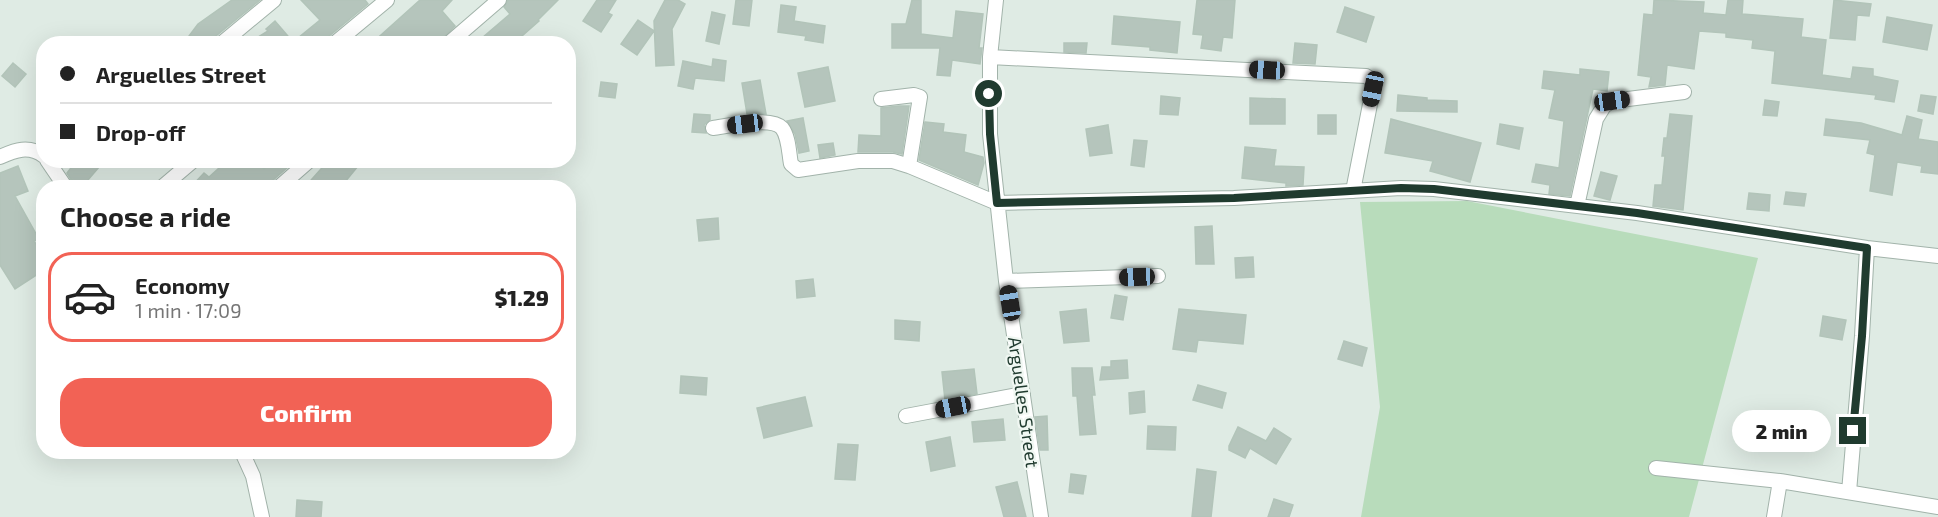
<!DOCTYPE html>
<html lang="en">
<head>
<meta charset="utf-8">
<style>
  :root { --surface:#fff; --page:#f6f6f6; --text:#222; --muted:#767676; --line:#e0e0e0; --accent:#f26255 }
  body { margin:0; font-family:"Exo 2",sans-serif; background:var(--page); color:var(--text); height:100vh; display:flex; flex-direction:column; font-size:22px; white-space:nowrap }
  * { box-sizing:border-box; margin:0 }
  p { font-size:20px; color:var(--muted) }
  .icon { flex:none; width:33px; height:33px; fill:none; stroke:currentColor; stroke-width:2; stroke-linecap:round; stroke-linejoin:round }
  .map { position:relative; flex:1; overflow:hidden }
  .drawer { position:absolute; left:36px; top:180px; width:540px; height:279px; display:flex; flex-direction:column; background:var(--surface); border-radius:24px; box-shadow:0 6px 24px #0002 }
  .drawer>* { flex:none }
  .top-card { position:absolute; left:36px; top:36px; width:540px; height:132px; border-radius:24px; box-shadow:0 6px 24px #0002; display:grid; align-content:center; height:132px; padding:0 24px; background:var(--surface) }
  .end { position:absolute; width:27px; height:27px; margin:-14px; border:8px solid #203b2f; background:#fff; box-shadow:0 0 0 3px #fff }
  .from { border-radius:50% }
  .bubble { position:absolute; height:42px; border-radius:21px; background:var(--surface); box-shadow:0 6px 24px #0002; font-size:20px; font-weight:800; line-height:42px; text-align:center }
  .car { position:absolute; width:18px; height:36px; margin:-18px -9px; border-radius:8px; box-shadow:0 0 4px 2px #0007; background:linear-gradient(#222 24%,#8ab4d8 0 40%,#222 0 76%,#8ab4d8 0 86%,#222 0) }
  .top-card b { display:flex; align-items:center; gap:21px; height:57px; font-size:22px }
  .top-card b+b { border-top:2px solid var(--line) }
  .top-card i { width:15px; height:15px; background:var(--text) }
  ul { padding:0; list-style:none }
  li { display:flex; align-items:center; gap:18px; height:90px; margin:0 12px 9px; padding:0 12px; border:3px solid var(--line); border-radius:24px }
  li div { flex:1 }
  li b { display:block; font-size:22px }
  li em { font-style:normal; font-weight:800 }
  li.on { border-color:var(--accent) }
  li>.icon { width:54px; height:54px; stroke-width:1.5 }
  h2 { padding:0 24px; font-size:27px; line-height:72px }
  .cta { display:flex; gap:12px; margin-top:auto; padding:12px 24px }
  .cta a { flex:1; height:69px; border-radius:24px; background:var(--accent); color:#fff; font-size:24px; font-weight:800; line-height:69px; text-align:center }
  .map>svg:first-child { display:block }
</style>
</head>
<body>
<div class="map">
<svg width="1938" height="517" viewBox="0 0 1938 517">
  <rect width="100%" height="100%" fill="#dfebe4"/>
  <path fill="#b8dcbb" d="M1467,201L1758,258L1689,517H1361L1380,407L1360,202Z"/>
  <path fill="#b5c5bc" stroke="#b2c4b9" stroke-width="1.5" d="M232,0H260L206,44H183L198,24Z
    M301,0H365L368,4L328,37L325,44H247L268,31L266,29L275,21L293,42L320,20Z
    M420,0H452L442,11L455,26L438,44H371Z
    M508,0H558L538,20L539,21L522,36L528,44H475L510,14L504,7Z
    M597,0H616L608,13L612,15L601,32L583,21Z
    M665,0H678L685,4L672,29L674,65L656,66L654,21Z
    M736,0H752L749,26L733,24Z
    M912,0H921V34L953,38L956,11L983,14L979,48H982L980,64L952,60L950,76L937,75L940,48H892V24H906Z
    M1197,0H1235L1232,38L1223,37L1221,51L1201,48L1203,35L1193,34Z
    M1654,0L1704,2L1703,13L1726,15L1728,0H1743L1742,14L1803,19L1801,37L1826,40L1822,75L1851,79L1853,67L1873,69V76L1898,81L1894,102L1875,99L1876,95L1772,83L1775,51L1752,48L1753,40L1726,37V33L1699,31L1694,69L1667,65L1665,85L1649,87L1651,77L1638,75L1644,14L1653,15Z
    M1834,0L1871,4L1869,16L1857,15L1855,40L1830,38Z
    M781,5L796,7L794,21L825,26L823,43L805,40L806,36L778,32Z
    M1345,7L1374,17L1366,42L1337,32Z
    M712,12L725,15L719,44L706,41Z
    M1114,16L1180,22L1177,53L1150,50V47L1112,44Z
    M1887,17L1932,25L1927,50L1883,42Z
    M638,20L654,31L637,55L621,44Z
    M1064,43H1087L1086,53L1064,52Z
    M1295,43L1317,45L1315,64L1293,63Z
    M713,59L726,61L724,81L695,78L693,89L678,86L683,61L712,67Z
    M13,63L26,74L15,87L2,76Z
    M828,67L835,101L805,107L798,73Z
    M1580,69L1609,72L1607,91L1593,89L1570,196L1549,194L1550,185L1532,182L1536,164L1559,168L1564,121L1549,118L1555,90L1542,88L1544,71L1580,75Z
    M760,80L766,114H747L742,83Z
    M601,82L617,84L615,98L599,96Z
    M1398,95L1427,98V100L1457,101V112L1397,111Z
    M1921,95L1936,97L1933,114L1918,111Z
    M1161,96L1180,98L1178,115L1160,114Z
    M1250,98L1285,99V124H1250Z
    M1765,100L1779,102L1777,116L1763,115Z
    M899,106H909L902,154L893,152H858L859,135L881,136V108Z
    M694,114L710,115V120L704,125L706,133L692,132Z
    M1670,114L1692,116L1683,210L1653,206L1655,185H1662L1665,156H1662L1664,138H1667Z
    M1318,115H1336V134H1318Z
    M1907,116L1922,120L1918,139L1938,142V174L1921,172L1922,166L1897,162L1892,195L1870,191L1875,155L1867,153L1870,140L1824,135L1826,119L1861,123L1902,135Z
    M803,118L809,151L799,153L795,134L787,121Z
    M1391,119L1481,143L1470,182L1430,171L1433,161L1385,153Z
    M925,122L944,124L943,132L966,135L964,152L983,157L984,163L978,185L919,160Z
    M1500,124L1523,128L1519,149L1497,144Z
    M1108,125L1112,153L1090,156L1086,129Z
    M1134,140L1147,141L1144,167L1131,165Z
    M833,143L835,155L820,158L818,145Z
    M1245,147L1276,150L1274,166L1304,167L1303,185L1286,186V183L1242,178Z
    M77,160H91L99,167L81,188L73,183L67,173Z
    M228,160H256L264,169L274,160H296L272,181L269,188H190L204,173L209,177Z
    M329,160H363L340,188H304Z
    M18,166L28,191L15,196L39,239L34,241L44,256V270L15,289L0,265V173Z
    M1601,172L1617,176L1610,200L1594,196Z
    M1786,192L1806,194L1804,206L1784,204Z
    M1749,193L1770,195L1769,211L1747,209Z
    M718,218L719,239L699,241L697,220Z
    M1212,226L1214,264H1196L1195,227Z
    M1253,257L1254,277L1236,278L1235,258Z
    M813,279L815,296L797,298L796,281Z
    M1115,295L1127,297L1123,320L1111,318Z
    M1086,309L1089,341L1064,343L1060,312Z
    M1179,309L1246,315L1243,344L1198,340L1196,352L1173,349Z
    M1823,316L1846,320L1842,340L1820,336Z
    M895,320L920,322L919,341L895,339Z
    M1344,341L1367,348L1362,366L1338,359Z
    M1127,360L1128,378L1100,380L1102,367H1111V361Z
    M1072,368H1092L1095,395H1092L1096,434L1080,435L1077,396H1073Z
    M974,369L977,394L945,400L942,372Z
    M681,376L707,378L706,395L680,393Z
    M1198,385L1226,393L1222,408L1193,400Z
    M1144,391L1145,412L1130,414L1129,393Z
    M805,397L812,426L764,438L757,408Z
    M1047,416L1048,450H1040L1035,417Z
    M1003,419L1005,440L974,442L972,422Z
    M1148,426L1176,427L1175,450L1147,449Z
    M1238,427L1266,441L1274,428L1291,439L1276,464L1250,448L1245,458L1229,450V446Z
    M950,437L955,466L931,471L926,442Z
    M838,444L858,445L855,480L835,479Z
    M1197,469L1216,472L1211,517H1192Z
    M1071,474L1086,476L1083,494L1069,492Z
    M1017,482L1026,517H1004L996,487Z
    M1274,499L1293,505L1289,517H1268Z
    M297,500L322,502L321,517H296Z"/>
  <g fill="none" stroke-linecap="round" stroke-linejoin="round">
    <defs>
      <path id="street" d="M996,0L990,57V134L1006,281L1041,517
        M221,44L274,0
        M334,44L387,0
        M448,44L499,0
        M990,57L1366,76L1371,79L1373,89L1353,191
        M881,99L914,95L920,97L909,166
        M713,128C728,126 771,116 782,128C789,137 789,154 791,164L798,170L858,161H893L909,166L997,203L1234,198L1401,188L1434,189L1637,213L1867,248L1938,256
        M0,157C15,150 29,145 44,156
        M47,160L66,188
        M161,188L194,160
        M278,188L310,160
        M1577,206L1596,119L1604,106L1612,101L1684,92
        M1006,281L1158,276
        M906,416L1023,394
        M242,452L253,476L262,517
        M1656,468L1780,481L1938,507
        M1849,492L1862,336L1867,248
        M1774,517L1780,481"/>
    </defs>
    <use href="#street" stroke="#a2b3aa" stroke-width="16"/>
    <use href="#street" stroke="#fff" stroke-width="14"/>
  </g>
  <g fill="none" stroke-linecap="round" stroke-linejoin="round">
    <path stroke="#203b2f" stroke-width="8" d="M989,94L990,134L997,203L1234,198L1401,188L1434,189L1637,213L1867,248L1862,336L1853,431"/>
  </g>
  <g text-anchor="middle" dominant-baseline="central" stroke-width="4.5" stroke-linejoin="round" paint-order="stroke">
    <g font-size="18" fill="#203b2f" stroke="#f0f7f2">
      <text transform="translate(1024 402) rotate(82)">Arguelles Street</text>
    </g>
  </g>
</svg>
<i class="end from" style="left:989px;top:94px"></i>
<i class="end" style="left:1853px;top:431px"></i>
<div class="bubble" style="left:1732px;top:410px;width:99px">2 min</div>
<i class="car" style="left:1267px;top:70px;rotate:273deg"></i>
<i class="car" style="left:1373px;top:89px;rotate:192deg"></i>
<i class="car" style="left:1612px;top:101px;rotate:82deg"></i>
<i class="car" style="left:745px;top:124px;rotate:263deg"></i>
<i class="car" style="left:1137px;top:277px;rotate:268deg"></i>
<i class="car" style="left:1010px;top:303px;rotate:351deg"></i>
<i class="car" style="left:953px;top:407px;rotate:259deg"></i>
<div class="top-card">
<b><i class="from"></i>Arguelles Street</b>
<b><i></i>Drop-off</b>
</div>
<section class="drawer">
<h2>Choose a ride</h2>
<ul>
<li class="on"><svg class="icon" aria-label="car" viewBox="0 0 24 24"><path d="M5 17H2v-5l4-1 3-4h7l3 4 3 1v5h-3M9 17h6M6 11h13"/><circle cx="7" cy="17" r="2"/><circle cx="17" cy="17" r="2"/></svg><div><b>Economy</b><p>1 min · 17:09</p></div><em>$1.29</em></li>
</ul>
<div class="cta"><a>Confirm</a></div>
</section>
</div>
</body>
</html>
